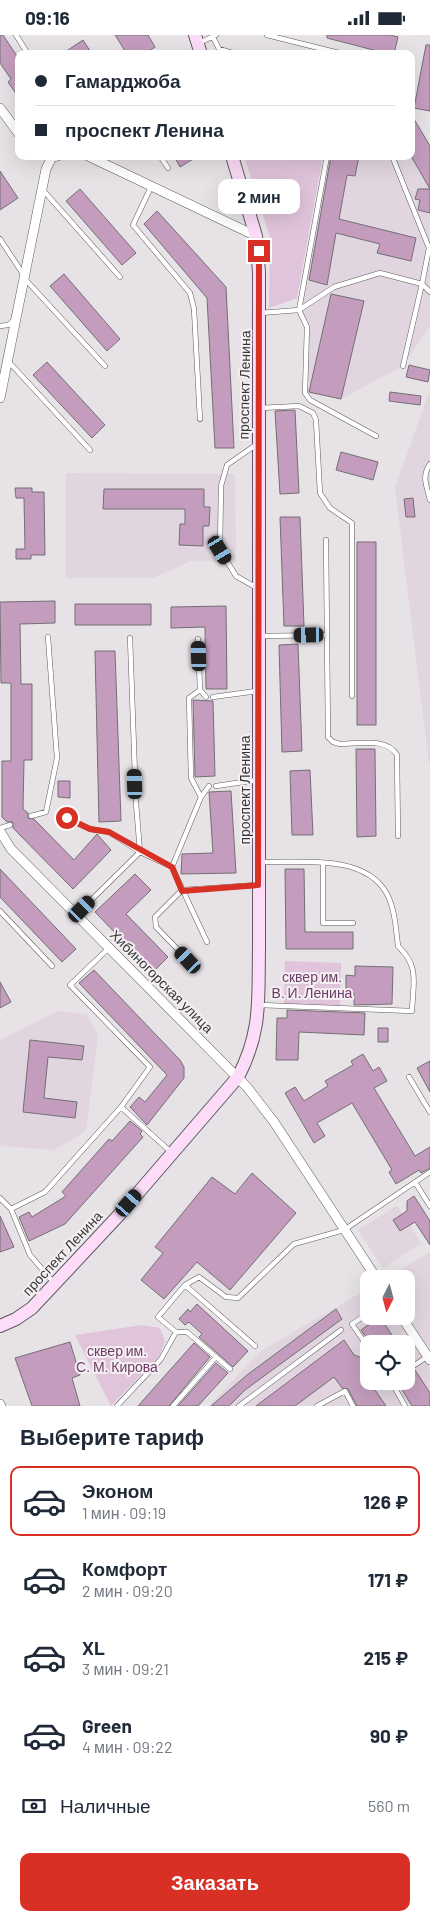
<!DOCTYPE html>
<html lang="ru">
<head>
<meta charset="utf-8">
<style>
  :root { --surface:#fff; --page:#f6f6f7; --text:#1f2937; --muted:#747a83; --line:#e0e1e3; --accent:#d93025 }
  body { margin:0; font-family:Barlow,sans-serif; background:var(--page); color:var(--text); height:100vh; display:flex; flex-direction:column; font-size:19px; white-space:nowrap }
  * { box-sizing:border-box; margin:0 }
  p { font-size:16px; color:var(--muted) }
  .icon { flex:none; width:28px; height:28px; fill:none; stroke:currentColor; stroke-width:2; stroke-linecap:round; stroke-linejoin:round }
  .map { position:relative; height:1371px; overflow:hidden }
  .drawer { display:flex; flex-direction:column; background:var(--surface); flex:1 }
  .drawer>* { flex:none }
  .banner { position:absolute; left:15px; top:15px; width:400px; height:110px; border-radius:10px; box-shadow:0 5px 20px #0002; display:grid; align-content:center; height:110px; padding:0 20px; background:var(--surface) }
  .needle { width:32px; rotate:186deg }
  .tools { position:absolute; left:360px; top:1235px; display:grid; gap:10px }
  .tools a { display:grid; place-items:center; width:55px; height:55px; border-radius:10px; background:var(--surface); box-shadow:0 5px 20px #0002; font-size:25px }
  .end { position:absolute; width:22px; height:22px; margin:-11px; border:6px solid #d93025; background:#fff; box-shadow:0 0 0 2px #fff }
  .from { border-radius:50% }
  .bubble { position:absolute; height:35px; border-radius:10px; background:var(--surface); box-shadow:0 5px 20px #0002; font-size:16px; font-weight:700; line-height:35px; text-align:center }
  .car { position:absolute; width:15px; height:30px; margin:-15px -8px; border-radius:6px; box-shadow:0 0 4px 1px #0007; background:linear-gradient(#222 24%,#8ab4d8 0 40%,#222 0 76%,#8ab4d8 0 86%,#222 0) }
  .banner b { display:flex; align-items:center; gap:18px; height:48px; font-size:19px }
  .banner b+b { border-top:1px solid var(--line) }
  .banner i { width:12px; height:12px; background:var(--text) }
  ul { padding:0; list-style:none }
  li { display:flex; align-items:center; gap:15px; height:70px; margin:0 10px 8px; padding:0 10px; border:2px solid transparent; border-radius:10px }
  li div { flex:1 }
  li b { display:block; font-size:19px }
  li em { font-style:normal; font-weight:700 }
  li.selected { border-color:var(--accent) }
  li>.icon { width:45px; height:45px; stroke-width:1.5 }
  h2 { padding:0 20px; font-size:22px; line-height:60px }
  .pay { display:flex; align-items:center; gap:12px; height:55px; padding:0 20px; font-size:19px }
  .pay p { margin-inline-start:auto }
  .primary-button { display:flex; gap:10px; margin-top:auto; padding:10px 20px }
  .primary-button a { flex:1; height:58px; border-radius:10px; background:var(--accent); color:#fff; font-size:20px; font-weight:700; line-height:58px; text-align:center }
  .status { display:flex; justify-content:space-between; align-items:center; height:35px; padding:0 25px; background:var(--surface); direction:ltr }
  .status svg { height:14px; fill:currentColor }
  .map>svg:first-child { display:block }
</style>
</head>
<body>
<div class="status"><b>09:16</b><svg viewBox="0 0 49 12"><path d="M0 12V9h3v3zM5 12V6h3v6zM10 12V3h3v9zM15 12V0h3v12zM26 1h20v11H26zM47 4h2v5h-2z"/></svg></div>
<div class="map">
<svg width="430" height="1371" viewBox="0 0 430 1371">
  <rect width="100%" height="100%" fill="#e7e2e6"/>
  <path fill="#e1d6df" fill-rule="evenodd" d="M411,80L430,111V290L403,331L341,364L305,358L307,292L299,275L327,121H411Z
    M430,354V729H429L395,453Z
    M66,438L235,439L236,527L191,526L153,543H66Z
    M58,976L87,979L98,1001L86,1096L54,1115L0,1111V1005Z
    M397,1170L421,1208L383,1233L358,1195Z
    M430,1217V1371H209L261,1316L369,1253V1281H406V1244H384ZM369,1309H406V1346H369Z"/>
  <path fill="#e0c4db" d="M244,121H323L297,263L269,273L270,202Z
    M285,926L341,928L340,971L284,970Z
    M142,1290L160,1293L165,1306L159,1321L111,1371L75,1300Z"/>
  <path fill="#c49dbe" stroke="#736f73" d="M0,0H3L19,24V63L8,47L11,44L0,28Z
    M115,0H148L155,12L145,19H127Z
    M327,0H390L398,2L394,19H389L327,3Z
    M83,5L92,19H62Z
    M426,10H430V76L414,73Z
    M411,79L430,111V154L411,121Z
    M174,121H198L180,132Z
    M331,121H359L355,141L347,140L339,184L416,203L411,226L377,218L380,209L336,198L327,250L309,245Z
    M0,136L18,163L0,175Z
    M80,154L136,218L122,230L66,166Z
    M418,154H430V178L418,175L420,165L415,164Z
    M157,176L226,252L234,413H215L207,263L144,189Z
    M64,239L120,304L107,316L50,251Z
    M331,259L364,266L341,364L309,357Z
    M47,327L105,390L92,403L33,340Z
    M409,330L430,335L428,347L406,342Z
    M390,357L421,361L420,370L389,366Z
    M295,375L299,458L280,459L275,376Z
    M341,417L378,427L373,445L336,435Z
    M15,453H32V457H44L45,520H31V524H16V514H25L24,463H16Z
    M104,454H204V472H210L209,491H203V511L179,510L180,489H185V474H103Z
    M413,463L415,482H406L404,464Z
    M280,482H300L304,591H284Z
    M357,507H376V690H357Z
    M55,566V588L20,589L21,649H32V725H24L23,774L28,778V783L34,784L74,825L97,799L111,815L73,854L13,793V787H7L2,782V726H11V648H1L0,567Z
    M75,569H151V590H75Z
    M226,571L227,654H206L205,592L171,593V572Z
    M298,609L302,716L282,717L279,610Z
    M95,616H115L121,786L99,787Z
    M193,665L213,666L215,741L195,742Z
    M356,714H375L376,801L357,802Z
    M310,735L313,800H292L290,736Z
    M58,746H70V763L58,762Z
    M231,756L236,838L181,839L182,819L213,818L209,757Z
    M0,834L76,914L62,927L0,862Z
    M285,834H304L305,897H353V914H286Z
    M135,839L151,855L126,879L168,922L153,937L95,877Z
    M355,931L393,932L392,969L354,970V958H346V940L355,941Z
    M94,935L180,1025L184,1032V1043L147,1090L130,1072L139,1062L145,1067L167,1040L79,948Z
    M0,947L11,967L0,973Z
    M287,975L365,978L364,1000L299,997L298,1025H276L277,983H287Z
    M378,993H388V1007H378Z
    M30,1005L84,1011L82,1025L48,1022L44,1063L77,1067L75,1083L23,1077Z
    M363,1019L373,1036L379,1032L387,1046L374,1053L415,1121L430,1112V1133L421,1138L419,1135L396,1149L389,1137L392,1135L352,1068L317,1088L325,1101L314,1108L285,1058L295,1052L304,1066L328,1051L325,1046L353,1030L351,1026Z
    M430,1026V1057L417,1033Z
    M130,1086L142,1096L140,1099L143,1102L65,1189L29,1206L19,1182L29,1177L32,1182L66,1161L62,1157L109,1104L112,1106Z
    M252,1138L296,1178L230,1255L197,1227L164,1264L141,1245L163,1218L155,1212L212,1142L235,1159Z
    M414,1161L430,1186V1210L415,1187L400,1196L393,1185L407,1176V1166Z
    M0,1181L14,1212L0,1217Z
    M197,1269L248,1316L233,1332L199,1302L202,1299L189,1287L185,1290L179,1284L188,1274L190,1277Z
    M336,1274L342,1284L245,1355L229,1371H211L247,1340Z
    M380,1282L398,1309H371L361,1295Z
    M344,1305L354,1320L362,1323L369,1333V1346L386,1371H357L348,1354L342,1353L334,1342L295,1371H256Z
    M70,1307L80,1340L72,1343L80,1371H32L15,1323Z
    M194,1308L210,1322L169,1371H138Z
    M216,1328L228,1338L198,1371H178Z
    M415,1335L430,1358V1371H412L398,1348L406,1346V1340Z"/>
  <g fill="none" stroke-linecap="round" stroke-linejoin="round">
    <defs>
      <path id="lane" d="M16,0L28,19
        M267,0L343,19
        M213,2L219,14L236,19
        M199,8L216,0
        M160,121L168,133
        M392,121L429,213L422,249L430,257
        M151,152L133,190L190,258L194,274L200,384
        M43,155L120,242
        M0,204L23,239
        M25,244L105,331
        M260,278L299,275L327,121
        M0,291L8,290L14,285
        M8,326L90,415
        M260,373L299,371L313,378L316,385L320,458L330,473L352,488V661
        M376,401L310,365L305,358L307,292L299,275L334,252L380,238L422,249L403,331
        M257,409L227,430L221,451L220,515L236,541L257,553
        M430,429C421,442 427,451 430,465
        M326,505L328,702L333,707L340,709C359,709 387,702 397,720L398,801
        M261,601L327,600
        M130,603L136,768L140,817
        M198,604L200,655L206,662
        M200,655L189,663L191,743L201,762
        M213,662L257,656
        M216,751L257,745
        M31,781L46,777L57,723L48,602
        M67,783L90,794L109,797L140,817
        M0,793L10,790
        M260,827C299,828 365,818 387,859C395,874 396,895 398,911C420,932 413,948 412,976L260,970
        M323,828V888H353
        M172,832L201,762L209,751
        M0,876L52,931
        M76,880L140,817L172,832L207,907
        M188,925L156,892L155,882L182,855L257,850
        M409,1042L430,1077
        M121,1072L172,1118
        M415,1147L430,1171
        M0,1163L11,1174
        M54,1248L30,1220L11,1174L45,1157L121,1072L150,1032L70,950L109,913
        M185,1250L255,1311
        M369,1278L352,1289L369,1314
        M176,1297H187L230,1334
        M406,1336L428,1321
        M391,1346L405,1371
        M117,1371L161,1324L176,1297L158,1282L185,1250L199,1242L226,1262L238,1263L294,1209L344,1195L430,1137
        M173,1371L216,1322
        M239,1371L341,1295
        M317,1371L345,1356L353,1371"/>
      <path id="street" d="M0,73L19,99
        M88,121L256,201
        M0,363L46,134L52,122L58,121
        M0,796L11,814L247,1052L274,1087L377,1244
        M401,1281L430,1325
        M0,1369L1,1371"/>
      <path id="secondary" d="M195,0L201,19
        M0,1291L16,1284L32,1273L119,1180L238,1042C262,996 258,965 259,915V237L256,201L232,121"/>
    </defs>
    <use href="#lane" stroke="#5e5a5d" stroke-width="5.5"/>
    <use href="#street" stroke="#5e5a5d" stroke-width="10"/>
    <use href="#secondary" stroke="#5e5a5d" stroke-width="14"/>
    <use href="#lane" stroke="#fff" stroke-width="4.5"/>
    <use href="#street" stroke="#fff" stroke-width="9"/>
    <use href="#secondary" stroke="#fcdcf8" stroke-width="12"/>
  </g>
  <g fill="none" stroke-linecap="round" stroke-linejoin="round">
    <path stroke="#d93025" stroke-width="6" d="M67,783L90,794L109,797L172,832L182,856L258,850L259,216"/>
  </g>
  <g text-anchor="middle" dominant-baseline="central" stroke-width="4" stroke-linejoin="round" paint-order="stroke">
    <g font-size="14" fill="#383637" stroke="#f4f0f3">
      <text transform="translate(244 350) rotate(-89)">проспект Ленина</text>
      <text transform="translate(244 755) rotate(-90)">проспект Ленина</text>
      <text transform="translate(162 946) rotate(45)">Хибиногорская улица</text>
      <text transform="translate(62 1218) rotate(-47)">проспект Ленина</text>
    </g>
    <g font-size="14" fill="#6f3c69" stroke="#f4f0f3">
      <text x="312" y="941">сквер им.<tspan x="312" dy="16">В. И. Ленина</tspan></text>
      <text x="117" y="1315">сквер им.<tspan x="117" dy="16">С. М. Кирова</tspan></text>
    </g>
  </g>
</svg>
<div class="tools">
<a><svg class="needle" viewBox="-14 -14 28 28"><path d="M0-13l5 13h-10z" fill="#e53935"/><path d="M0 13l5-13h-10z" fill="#747a83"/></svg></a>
<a><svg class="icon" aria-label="locate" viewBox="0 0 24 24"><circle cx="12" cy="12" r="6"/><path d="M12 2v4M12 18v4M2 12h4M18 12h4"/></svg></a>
</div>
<i class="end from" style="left:67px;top:783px"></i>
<i class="end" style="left:259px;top:216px"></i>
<div class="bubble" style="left:218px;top:144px;width:82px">2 мин</div>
<i class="car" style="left:220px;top:515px;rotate:149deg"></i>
<i class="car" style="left:309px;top:600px;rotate:269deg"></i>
<i class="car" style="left:199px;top:621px;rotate:358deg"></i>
<i class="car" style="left:135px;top:749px;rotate:358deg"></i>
<i class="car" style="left:82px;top:874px;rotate:45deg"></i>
<i class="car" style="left:188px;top:925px;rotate:317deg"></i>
<i class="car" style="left:129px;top:1168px;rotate:41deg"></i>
<div class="banner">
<b><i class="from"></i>Гамарджоба</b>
<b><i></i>проспект Ленина</b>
</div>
</div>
<section class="drawer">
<h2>Выберите тариф</h2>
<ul>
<li class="selected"><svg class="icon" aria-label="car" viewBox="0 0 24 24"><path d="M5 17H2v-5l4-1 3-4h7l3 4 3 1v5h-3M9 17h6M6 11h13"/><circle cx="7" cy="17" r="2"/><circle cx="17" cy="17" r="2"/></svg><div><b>Эконом</b><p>1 мин · 09:19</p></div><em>126 ₽</em></li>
<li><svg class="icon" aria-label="car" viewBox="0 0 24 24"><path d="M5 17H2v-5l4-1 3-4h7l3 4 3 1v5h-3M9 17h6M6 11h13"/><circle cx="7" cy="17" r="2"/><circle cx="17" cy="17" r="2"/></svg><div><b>Комфорт</b><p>2 мин · 09:20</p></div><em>171 ₽</em></li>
<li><svg class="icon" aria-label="car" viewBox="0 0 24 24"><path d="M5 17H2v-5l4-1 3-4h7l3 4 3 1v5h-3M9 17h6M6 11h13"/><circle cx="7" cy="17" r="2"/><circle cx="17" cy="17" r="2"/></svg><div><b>XL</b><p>3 мин · 09:21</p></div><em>215 ₽</em></li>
<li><svg class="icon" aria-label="car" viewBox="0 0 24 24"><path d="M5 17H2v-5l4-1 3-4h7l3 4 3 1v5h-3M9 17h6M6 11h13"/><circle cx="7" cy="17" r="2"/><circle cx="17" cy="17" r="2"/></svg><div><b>Green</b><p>4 мин · 09:22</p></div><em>90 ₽</em></li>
</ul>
<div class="pay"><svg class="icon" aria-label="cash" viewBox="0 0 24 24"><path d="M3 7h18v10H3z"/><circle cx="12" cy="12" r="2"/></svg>Наличные<p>560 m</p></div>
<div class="primary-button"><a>Заказать</a></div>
</section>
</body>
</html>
